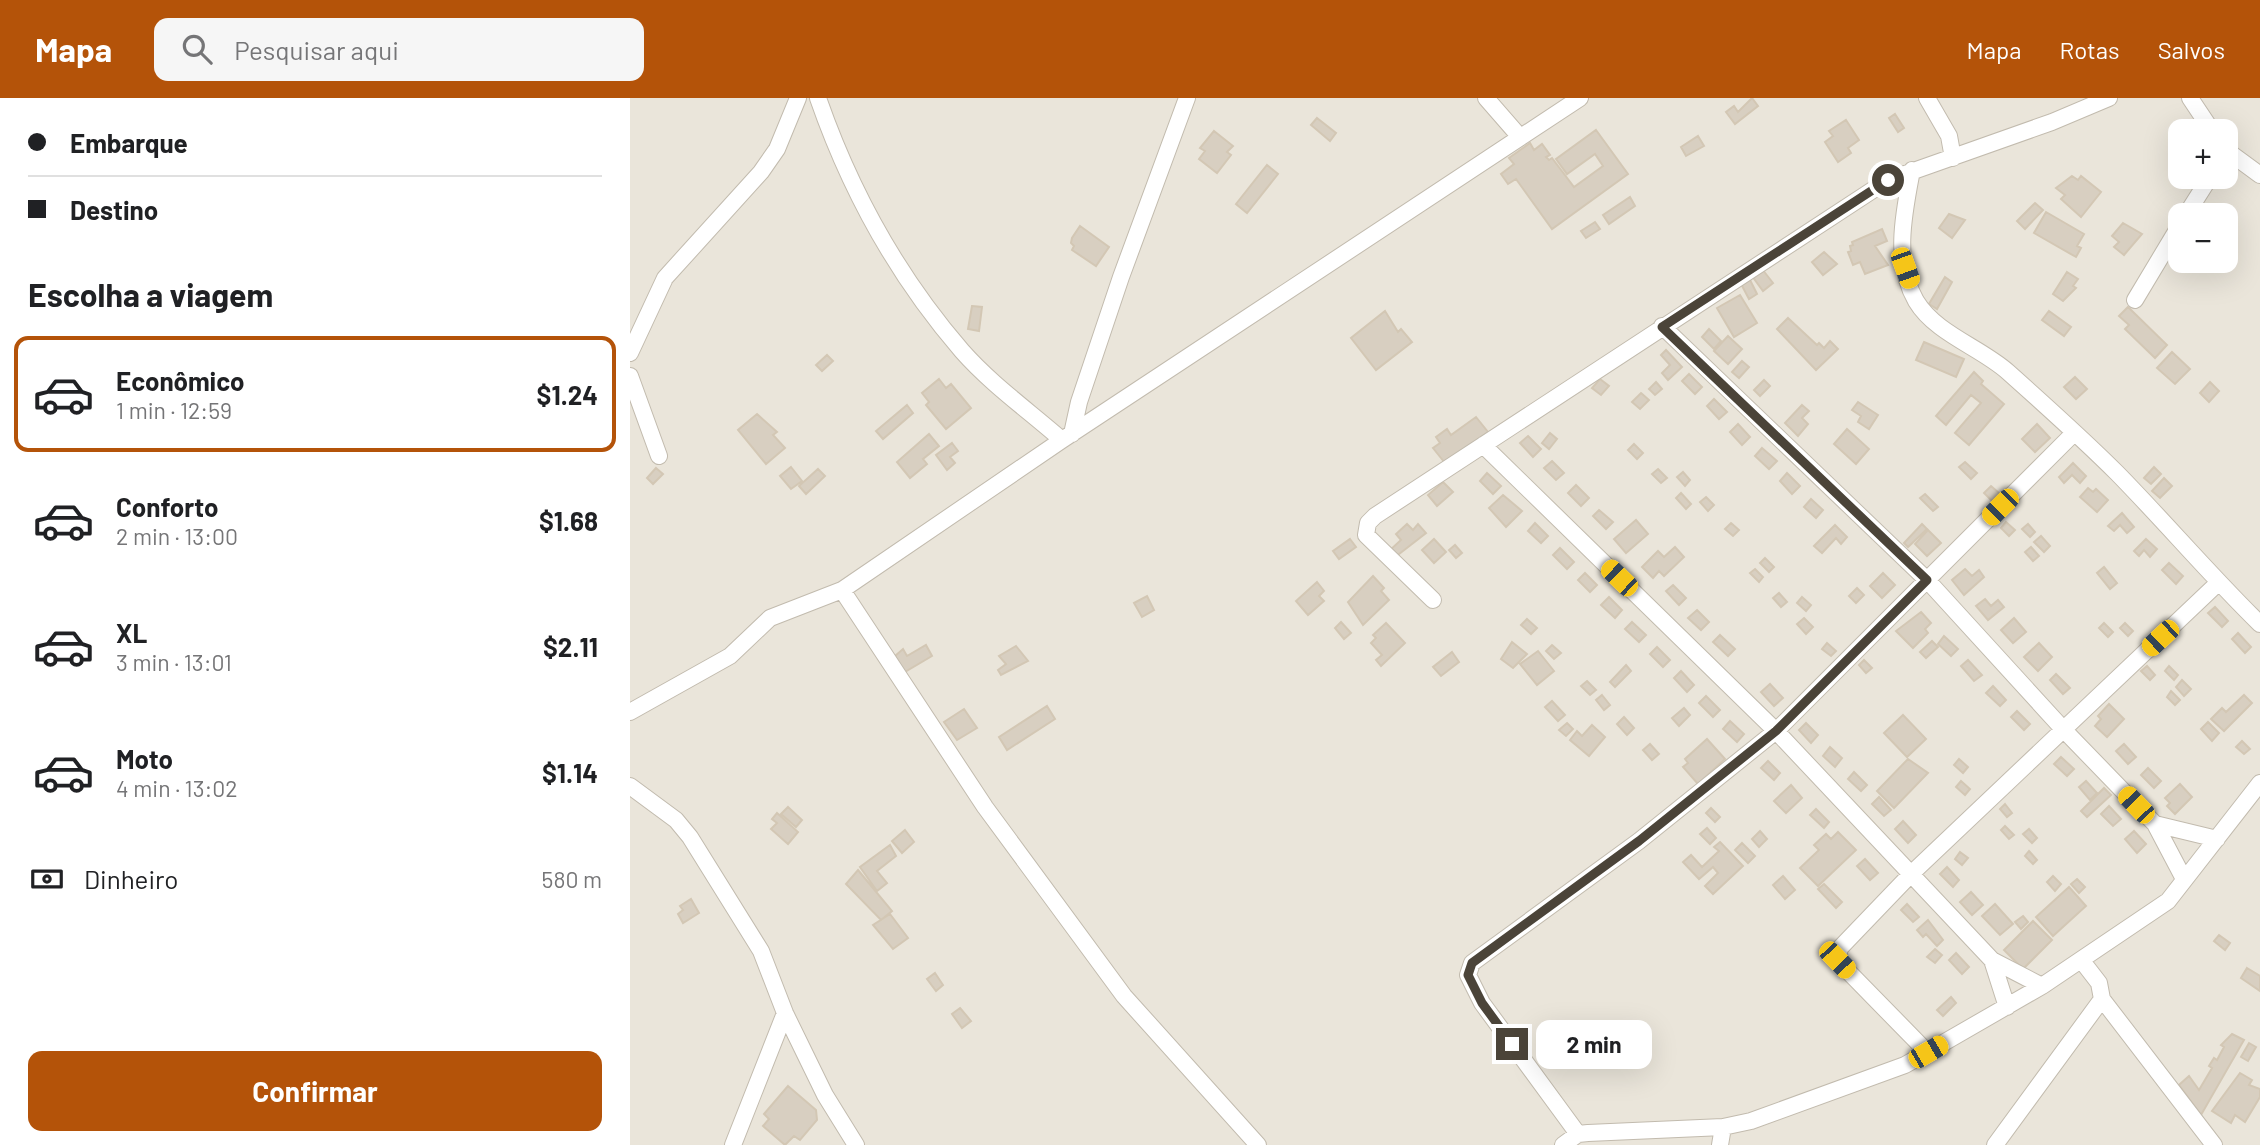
<!DOCTYPE html>
<html lang="pt">
<head>
<meta charset="utf-8">
<style>
  :root { --surface:#fff; --page:#f6f6f6; --text:#202124; --muted:#757577; --line:#e0e0e0; --accent:#b45309 }
  body { margin:0; font-family:Barlow,sans-serif; background:var(--page); color:var(--text); height:100vh; display:flex; flex-direction:column; font-size:26px; white-space:nowrap }
  * { box-sizing:border-box; margin:0 }
  p { font-size:23px; color:var(--muted) }
  .icon { flex:none; width:38px; height:38px; fill:none; stroke:currentColor; stroke-width:2; stroke-linecap:round; stroke-linejoin:round }
  .map { position:relative; flex:1; overflow:hidden }
  .sheet { display:flex; flex-direction:column; background:var(--surface); width:630px }
  .sheet>* { flex:none }
  .banner { display:grid; align-content:center; height:154px; padding:0 28px; background:var(--surface) }
  .controls { position:absolute; left:1538px; top:21px; display:grid; gap:14px }
  .controls a { display:grid; place-items:center; width:70px; height:70px; border-radius:14px; background:var(--surface); box-shadow:0 7px 28px #0002; font-size:35px }
  .end { position:absolute; width:32px; height:32px; margin:-16px; border:9px solid #4b4439; background:#fff; box-shadow:0 0 0 4px #fff }
  .from { border-radius:50% }
  .bubble { position:absolute; height:49px; border-radius:14px; background:var(--surface); box-shadow:0 7px 28px #0002; font-size:23px; font-weight:700; line-height:49px; text-align:center }
  .car { position:absolute; width:21px; height:42px; margin:-21px -10px; border-radius:9px; box-shadow:0 0 5px 2px #0007; background:linear-gradient(#f5c518 24%,#345 0 40%,#f5c518 0 76%,#345 0 86%,#f5c518 0) }
  .banner b { display:flex; align-items:center; gap:24px; height:66px; font-size:26px }
  .banner b+b { border-top:2px solid var(--line) }
  .banner i { width:18px; height:18px; background:var(--text) }
  ul { padding:0; list-style:none }
  li { display:flex; align-items:center; gap:21px; height:116px; margin:0 14px 10px; padding:0 14px; border:4px solid transparent; border-radius:14px }
  li div { flex:1 }
  li b { display:block; font-size:26px }
  li em { font-style:normal; font-weight:700 }
  li.on { border-color:var(--accent) }
  li>.icon { width:63px; height:63px; stroke-width:1.5 }
  h2 { padding:0 28px; font-size:32px; line-height:84px }
  .pay { display:flex; align-items:center; gap:18px; height:77px; padding:0 28px; font-size:26px }
  .pay p { margin-inline-start:auto }
  .cta { display:flex; gap:14px; margin-top:auto; padding:14px 28px }
  .cta a { flex:1; height:80px; border-radius:14px; background:var(--accent); color:#fff; font-size:28px; font-weight:700; line-height:80px; text-align:center }
  header { display:flex; align-items:center; gap:42px; box-sizing:border-box; height:98px; padding:0 35px; background:var(--accent); color:#fff }
  header strong { font-size:33px }
  nav { display:flex; gap:38px; margin-inline-start:auto; font-size:24px }
  .search { width:490px; height:63px; background:var(--page); display:flex; align-items:center; gap:18px; box-sizing:border-box; padding:0 24px; border-radius:14px; color:var(--muted); font-size:26px }
  main { display:flex; flex:1; min-height:0 }
  .map>svg:first-child { display:block }
</style>
</head>
<body>
<header>
<strong>Mapa</strong>
<div class="search"><svg class="icon" aria-label="search" viewBox="0 0 24 24"><circle cx="10" cy="10" r="6"/><path d="M15 15l6 6"/></svg>Pesquisar aqui</div>
<nav><a>Mapa</a><a>Rotas</a><a>Salvos</a></nav>
</header>
<main>
<section class="sheet">
<div class="banner">
<b><i class="from"></i>Embarque</b>
<b><i></i>Destino</b>
</div>
<h2>Escolha a viagem</h2>
<ul>
<li class="on"><svg class="icon" aria-label="car" viewBox="0 0 24 24"><path d="M5 17H2v-5l4-1 3-4h7l3 4 3 1v5h-3M9 17h6M6 11h13"/><circle cx="7" cy="17" r="2"/><circle cx="17" cy="17" r="2"/></svg><div><b>Econômico</b><p>1 min · 12:59</p></div><em>$1.24</em></li>
<li><svg class="icon" aria-label="car" viewBox="0 0 24 24"><path d="M5 17H2v-5l4-1 3-4h7l3 4 3 1v5h-3M9 17h6M6 11h13"/><circle cx="7" cy="17" r="2"/><circle cx="17" cy="17" r="2"/></svg><div><b>Conforto</b><p>2 min · 13:00</p></div><em>$1.68</em></li>
<li><svg class="icon" aria-label="car" viewBox="0 0 24 24"><path d="M5 17H2v-5l4-1 3-4h7l3 4 3 1v5h-3M9 17h6M6 11h13"/><circle cx="7" cy="17" r="2"/><circle cx="17" cy="17" r="2"/></svg><div><b>XL</b><p>3 min · 13:01</p></div><em>$2.11</em></li>
<li><svg class="icon" aria-label="car" viewBox="0 0 24 24"><path d="M5 17H2v-5l4-1 3-4h7l3 4 3 1v5h-3M9 17h6M6 11h13"/><circle cx="7" cy="17" r="2"/><circle cx="17" cy="17" r="2"/></svg><div><b>Moto</b><p>4 min · 13:02</p></div><em>$1.14</em></li>
</ul>
<div class="pay"><svg class="icon" aria-label="cash" viewBox="0 0 24 24"><path d="M3 7h18v10H3z"/><circle cx="12" cy="12" r="2"/></svg>Dinheiro<p>580 m</p></div>
<div class="cta"><a>Confirmar</a></div>
</section>
<div class="map">
<svg width="1630" height="1047" viewBox="0 0 1630 1047">
  <rect width="100%" height="100%" fill="#f6f3ec"/>
  <path fill="#eae5da" fill-rule="evenodd" d="M0,0H1630V1047H0ZM1550,33H1596V79H1550ZM1550,117H1596V163H1550Z"/>
  <path fill="#d8cfc1" stroke="#d3c7b4" stroke-width="2" d="M1122,0L1128,8L1105,26L1096,14L1104,8L1108,14Z
    M1265,16L1274,30L1268,34L1259,20Z
    M687,20L706,35L700,43L681,27Z
    M1216,22L1229,42L1218,50L1221,55L1208,64L1195,44L1203,38L1199,33Z
    M966,32L998,76L922,131L886,81L878,86L871,76L884,66L879,60L900,45L904,52L912,46L920,57L916,59L919,62L922,60L944,89L973,68L965,56L937,76L926,61Z
    M584,33L603,48L597,54L601,57L587,75L569,61L575,53L570,50Z
    M1068,38L1074,48L1056,58L1051,49Z
    M637,67L648,76L617,115L606,106Z
    M1442,78L1448,82L1451,78L1471,94L1451,119L1431,101L1435,97L1426,90Z
    M1000,99L1005,108L979,126L973,117Z
    M1405,105L1413,112L1395,131L1387,123Z
    M1416,114L1454,136L1447,148L1451,150L1446,159L1404,135Z
    M1319,116L1335,122L1322,140L1309,130Z
    M965,124L970,131L956,140L951,133Z
    M1493,125L1512,136L1494,157L1484,149L1489,144L1482,138Z
    M450,128L479,149L466,168L442,152L444,148L441,145L442,140Z
    M1252,131L1257,143L1245,148L1258,167L1235,176L1230,164L1223,167L1218,154L1221,153L1220,148L1223,147L1222,144Z
    M1194,154L1207,166L1193,177L1182,164Z
    M1132,171L1143,185L1133,193L1122,178Z
    M1437,174L1448,181L1443,188L1446,190L1433,203L1423,196Z
    M1315,179L1322,184L1307,211L1299,206Z
    M1119,180L1127,196L1119,201L1110,184Z
    M1110,197L1127,225L1104,239L1087,210Z
    M342,208L352,209L349,233L338,231Z
    M1498,209L1537,247L1525,260L1495,231L1499,227L1489,218Z
    M755,213L768,234L771,231L782,244L746,272L721,240Z
    M1419,213L1441,229L1434,238L1412,222Z
    M1158,220L1187,247L1189,245L1194,250L1200,243L1208,251L1186,272L1147,231Z
    M1079,231L1091,243L1084,251L1072,239Z
    M1098,238L1112,251L1098,266L1084,253Z
    M1294,244L1334,261L1326,279L1286,262Z
    M1036,252L1052,269L1038,282L1032,275L1040,267L1031,257Z
    M1542,254L1560,271L1545,286L1527,270Z
    M197,257L203,263L192,273L186,267Z
    M1112,263L1119,269L1109,280L1102,274Z
    M1344,274L1353,283L1351,286L1374,306L1339,347L1325,335L1351,305L1341,297L1316,327L1306,318Z
    M1059,276L1072,289L1065,296L1052,283Z
    M1445,279L1457,291L1446,301L1434,289Z
    M309,281L316,290L321,286L341,310L316,331L296,307L299,304L292,295Z
    M970,281L979,288L971,297L962,290Z
    M1134,282L1140,288L1130,298L1124,292Z
    M1026,284L1032,291L1025,297L1019,291Z
    M1580,284L1589,293L1579,304L1570,295Z
    M1011,295L1019,302L1010,311L1002,304Z
    M1084,301L1097,314L1089,321L1077,308Z
    M1228,304L1248,317L1239,331L1228,324L1231,318L1222,312Z
    M277,307L283,315L253,341L246,333Z
    M1172,307L1179,313L1172,320L1178,326L1168,338L1155,325Z
    M127,316L147,334L143,337L155,350L136,366L108,332Z
    M846,319L858,334L815,365L803,350L810,345L806,339L817,331L821,337Z
    M1108,326L1120,339L1112,347L1100,334Z
    M1407,326L1420,340L1405,354L1392,341Z
    M1217,331L1239,351L1226,366L1204,346Z
    M920,335L927,341L919,351L912,345Z
    M299,336L309,348L293,361L297,366L280,380L267,364Z
    M898,338L911,351L903,359L890,345Z
    M322,345L328,353L320,359L325,365L317,372L306,357Z
    M1004,346L1013,355L1007,361L998,352Z
    M1132,350L1147,363L1139,371L1125,358Z
    M922,363L934,375L926,382L914,370Z
    M1335,364L1347,375L1341,381L1329,369Z
    M1443,365L1456,378L1450,385L1442,377L1434,385L1429,379Z
    M161,369L172,383L161,391L150,378Z
    M1524,369L1531,376L1521,386L1514,380Z
    M26,370L33,376L23,386L17,380Z
    M188,371L195,378L176,396L169,388Z
    M1028,371L1037,380L1031,385L1022,376Z
    M1053,374L1060,382L1055,388L1047,379Z
    M857,375L871,388L863,396L850,383Z
    M1157,375L1170,388L1162,396L1150,383Z
    M1534,380L1542,388L1530,400L1522,393Z
    M813,384L823,394L807,408L798,397Z
    M946,387L959,400L951,408L938,395Z
    M1361,388L1370,396L1362,403L1354,395Z
    M1458,390L1463,394L1466,391L1478,402L1467,414L1450,399Z
    M1051,395L1061,406L1056,411L1046,400Z
    M1295,396L1308,409L1303,413L1290,400Z
    M873,397L892,413L876,429L859,410Z
    M1076,399L1084,407L1078,413L1070,404Z
    M1181,401L1193,412L1186,420L1174,409Z
    M969,412L983,424L976,431L963,418Z
    M1492,415L1504,429L1497,435L1490,427L1484,433L1478,428Z
    M1006,422L1018,436L996,455L984,441Z
    M1376,424L1385,432L1379,438L1371,430Z
    M905,425L918,438L911,445L898,433Z
    M1101,425L1109,432L1103,438L1095,431Z
    M777,426L783,432L788,426L796,435L764,460L758,454L771,442L766,436Z
    M1292,426L1297,431L1278,449L1274,445Z
    M1398,426L1405,434L1400,439L1392,431Z
    M1205,427L1217,439L1211,446L1206,440L1192,455L1184,448Z
    M1298,432L1311,445L1297,458L1285,446Z
    M1411,438L1420,448L1414,454L1404,444Z
    M720,441L726,449L709,461L703,453Z
    M804,441L816,454L804,465L792,452Z
    M1516,441L1527,451L1520,459L1514,452L1509,458L1504,453Z
    M825,447L832,455L826,460L819,452Z
    M1045,449L1054,459L1034,478L1029,473L1023,480L1012,469L1028,453L1034,459Z
    M1401,449L1409,458L1403,463L1395,454Z
    M930,450L944,464L937,471L923,457Z
    M1135,460L1144,469L1139,474L1130,465Z
    M1539,465L1553,478L1546,486L1532,472Z
    M1474,469L1487,485L1480,491L1467,475Z
    M1125,471L1133,479L1129,484L1120,475Z
    M1335,471L1342,478L1349,472L1354,479L1334,497L1322,482Z
    M955,475L967,487L960,494L948,482Z
    M1253,475L1265,487L1252,500L1240,488Z
    M743,478L754,490L751,493L759,502L733,527L718,504Z
    M687,484L694,493L689,498L694,503L678,517L666,503Z
    M1043,487L1056,500L1049,507L1036,493Z
    M1227,490L1234,497L1226,505L1219,498Z
    M1149,495L1157,504L1151,509L1143,500Z
    M517,498L524,512L512,519L504,505Z
    M979,499L992,512L985,520L971,507Z
    M1172,499L1181,507L1176,513L1167,505Z
    M1355,501L1361,508L1368,502L1374,509L1358,522L1346,508Z
    M1585,509L1598,523L1592,529L1578,515Z
    M1067,512L1079,524L1071,532L1058,520Z
    M1291,514L1301,525L1295,531L1298,535L1283,550L1266,533Z
    M1174,520L1183,529L1176,536L1167,526Z
    M1384,520L1396,534L1383,545L1371,532Z
    M897,521L907,530L901,536L891,527Z
    M711,524L721,535L714,541L705,530Z
    M1002,524L1016,537L1009,544L995,531Z
    M756,525L775,545L751,568L746,562L752,557L741,545L746,540L743,537Z
    M1474,525L1483,534L1478,539L1469,530Z
    M1495,525L1503,533L1498,538L1490,530Z
    M1608,535L1621,549L1615,555L1602,541Z
    M1090,537L1105,551L1098,558L1083,544Z
    M1314,538L1328,551L1321,558L1308,546Z
    M1302,543L1308,549L1296,560L1290,554Z
    M882,544L897,556L883,570L871,561Z
    M1197,545L1206,553L1201,558L1192,551Z
    M1409,545L1422,559L1408,573L1394,559Z
    M296,547L302,558L273,575L265,558L273,551L277,558Z
    M922,547L931,555L924,561L916,553Z
    M386,548L398,563L371,577L368,572L376,566L369,558Z
    M1027,549L1040,562L1033,569L1020,556Z
    M908,553L924,573L907,587L890,566Z
    M822,554L829,564L811,578L803,569Z
    M1234,562L1242,570L1236,575L1229,567Z
    M1338,562L1352,577L1344,583L1331,568Z
    M996,567L1001,573L985,589L980,584Z
    M1517,568L1525,577L1520,582L1511,573Z
    M1539,568L1548,577L1544,582L1535,573Z
    M1051,573L1064,587L1057,594L1044,580Z
    M1426,576L1440,590L1433,596L1420,582Z
    M1552,582L1561,591L1554,598L1546,589Z
    M957,583L966,592L960,597L951,588Z
    M1140,586L1153,600L1144,608L1131,594Z
    M1363,588L1376,602L1370,608L1356,595Z
    M1541,593L1550,602L1545,607L1537,599Z
    M972,597L980,607L974,612L966,602Z
    M1614,597L1622,605L1594,633L1581,621L1592,610L1596,614Z
    M1076,598L1090,612L1083,619L1069,605Z
    M922,603L935,617L928,623L915,609Z
    M1479,606L1494,621L1477,639L1465,628L1471,621L1468,618Z
    M417,608L425,621L377,652L369,639Z
    M1054,610L1060,617L1049,628L1042,620Z
    M334,611L347,630L327,642L314,624Z
    M1387,613L1400,626L1394,632L1381,619Z
    M1273,617L1296,641L1277,659L1254,635Z
    M994,619L1004,630L997,637L987,626Z
    M1100,623L1114,636L1107,644L1093,631Z
    M1578,624L1589,635L1582,643L1571,631Z
    M937,625L943,631L936,638L929,632Z
    M1176,625L1188,637L1181,645L1169,632Z
    M962,627L975,639L959,658L940,642L947,633L952,638Z
    M1077,641L1095,661L1068,686L1053,669L1058,665L1055,661Z
    M1612,643L1620,651L1614,656L1606,649Z
    M1020,646L1029,656L1022,662L1013,652Z
    M1494,646L1506,659L1498,666L1486,653Z
    M1200,649L1212,660L1205,669L1193,658Z
    M1431,659L1444,671L1437,678L1424,666Z
    M1278,661L1298,675L1264,710L1247,693Z
    M1329,661L1338,669L1333,675L1324,667Z
    M1138,663L1150,675L1144,682L1131,670Z
    M1518,670L1531,683L1524,690L1511,677Z
    M1224,674L1237,687L1231,693L1218,681Z
    M1331,683L1340,691L1335,697L1326,689Z
    M1456,683L1467,695L1460,702L1449,689Z
    M1550,686L1562,699L1545,716L1537,708L1540,705L1535,700Z
    M1161,687L1172,700L1156,715L1144,703Z
    M1474,690L1481,697L1457,719L1451,713Z
    M1249,699L1261,712L1254,718L1242,706Z
    M1375,706L1382,715L1377,719L1370,711Z
    M1479,708L1491,721L1483,728L1471,716Z
    M158,709L172,722L166,729L151,716Z
    M1081,710L1090,719L1085,724L1076,715Z
    M1186,711L1199,724L1194,730L1180,717Z
    M147,715L168,734L158,746L141,731L147,725L142,721Z
    M1273,723L1286,737L1278,745L1265,731Z
    M1375,728L1384,737L1379,741L1371,732Z
    M1077,730L1086,740L1080,746L1070,736Z
    M1399,731L1407,740L1402,745L1393,736Z
    M275,732L284,744L272,755L262,743Z
    M1130,733L1137,741L1129,749L1122,741Z
    M1504,733L1516,746L1507,755L1495,741Z
    M1208,734L1226,752L1188,788L1170,770L1189,752L1184,747L1196,736L1201,741Z
    M1090,744L1113,768L1083,796L1075,788L1088,775L1083,769L1069,781L1053,764L1061,757L1072,769L1089,753L1084,749Z
    M1112,745L1125,758L1118,765L1105,752Z
    M260,747L266,758L247,773L257,785L247,793L230,769Z
    M1399,753L1407,762L1403,766L1395,758Z
    M1330,754L1338,760L1332,767L1325,761Z
    M1235,761L1248,775L1240,782L1227,768Z
    M1317,769L1329,782L1323,789L1310,776Z
    M228,772L262,813L251,822L216,786Z
    M1153,778L1165,792L1155,801L1143,787Z
    M1423,778L1431,786L1425,793L1417,784Z
    M1447,781L1455,789L1449,795L1441,786Z
    M1194,786L1212,804L1206,810L1188,791Z
    M1439,789L1456,808L1423,838L1406,819Z
    M1341,794L1353,807L1342,817L1330,804Z
    M61,801L69,815L53,825L48,816L53,812L50,808Z
    M1277,806L1289,819L1283,824L1271,812Z
    M1365,806L1383,826L1370,837L1352,818Z
    M260,816L278,840L263,851L243,827Z
    M1393,818L1398,824L1391,831L1385,824Z
    M1298,822L1313,842L1307,848L1296,836L1293,839L1287,832Z
    M1403,823L1422,842L1393,871L1374,852Z
    M1589,837L1600,845L1595,852L1584,843Z
    M1305,851L1312,857L1305,865L1297,859Z
    M1326,855L1339,869L1332,876L1319,862Z
    M1617,870L1630,878V893L1611,880Z
    M305,875L313,887L306,893L297,881Z
    M1321,899L1326,905L1313,918L1307,912Z
    M330,910L341,923L332,930L322,916Z
    M1602,936L1614,942L1571,1017L1549,987L1559,978L1569,992L1582,970L1579,968L1584,960L1587,962L1594,949L1591,947Z
    M1619,945L1626,949L1618,963L1611,959Z
    M1610,975L1622,982L1619,987L1630,991V999L1615,1024L1605,1017L1601,1025L1582,1013Z
    M158,988L186,1012L187,1022L170,1042L164,1038L155,1047L133,1028L139,1021L134,1016Z"/>
  <g fill="none" stroke-linecap="round" stroke-linejoin="round">
    <defs>
      <path id="minor" d="M188,0C220,92 268,179 332,253C361,286 399,313 432,342
        M856,0L890,39
        M1297,0L1319,38L1323,60
        M1560,0L1582,33
        M1596,52L1630,77
        M1282,72C1274,114 1263,163 1286,203C1306,236 1350,249 1378,274C1415,307 1452,340 1487,375C1536,425 1580,477 1630,526
        M1556,117L1580,79
        M1505,202L1550,127
        M1032,228L1297,482L1433,631L1525,726L1554,781
        M0,255L35,180L131,74L147,51L168,0
        M0,278L29,358
        M442,336L449,304L491,179L557,0
        M853,347L1146,633L1362,862L1412,888
        M212,492L355,709L494,898L628,1047
        M803,502L736,437L738,425L745,418L1258,82L1422,24L1479,0
        M0,614L100,558L140,520L212,492L432,342L950,0
        M0,688L46,722L60,739L131,853L155,915L195,997L226,1047
        M1525,726L1587,741
        M1362,862L1377,909
        M1472,901L1584,1047
        M1298,955L1207,862L1210,850L1281,776L1588,485
        M948,1036L852,905L838,877L842,865L1009,743L1146,633L1444,335
        M103,1047L155,915
        M933,1047L948,1036L958,1035L1093,1029L1121,1023L1275,967L1412,888L1538,803L1630,685
        M1090,1047L1093,1029
        M1365,1047L1472,901L1469,885L1452,863"/>
    </defs>
    <use href="#minor" stroke="#c2bbae" stroke-width="18"/>
    <use href="#minor" stroke="#fff" stroke-width="16"/>
  </g>
  <g fill="none" stroke-linecap="round" stroke-linejoin="round">
    <path stroke="#4b4439" stroke-width="9" d="M882,946L852,905L838,877L842,865L1009,743L1146,633L1297,482L1032,229L1258,82"/>
  </g>
</svg>
<div class="controls">
<a>+</a>
<a>−</a>
</div>
<i class="end from" style="left:1258px;top:82px"></i>
<i class="end" style="left:882px;top:946px"></i>
<div class="bubble" style="left:906px;top:922px;width:116px">2 min</div>
<i class="car" style="left:1275px;top:170px;rotate:160deg"></i>
<i class="car" style="left:1370px;top:409px;rotate:225deg"></i>
<i class="car" style="left:989px;top:480px;rotate:314deg"></i>
<i class="car" style="left:1530px;top:540px;rotate:227deg"></i>
<i class="car" style="left:1506px;top:707px;rotate:316deg"></i>
<i class="car" style="left:1207px;top:862px;rotate:136deg"></i>
<i class="car" style="left:1298px;top:954px;rotate:60deg"></i>
</div>
</main>
</body>
</html>
